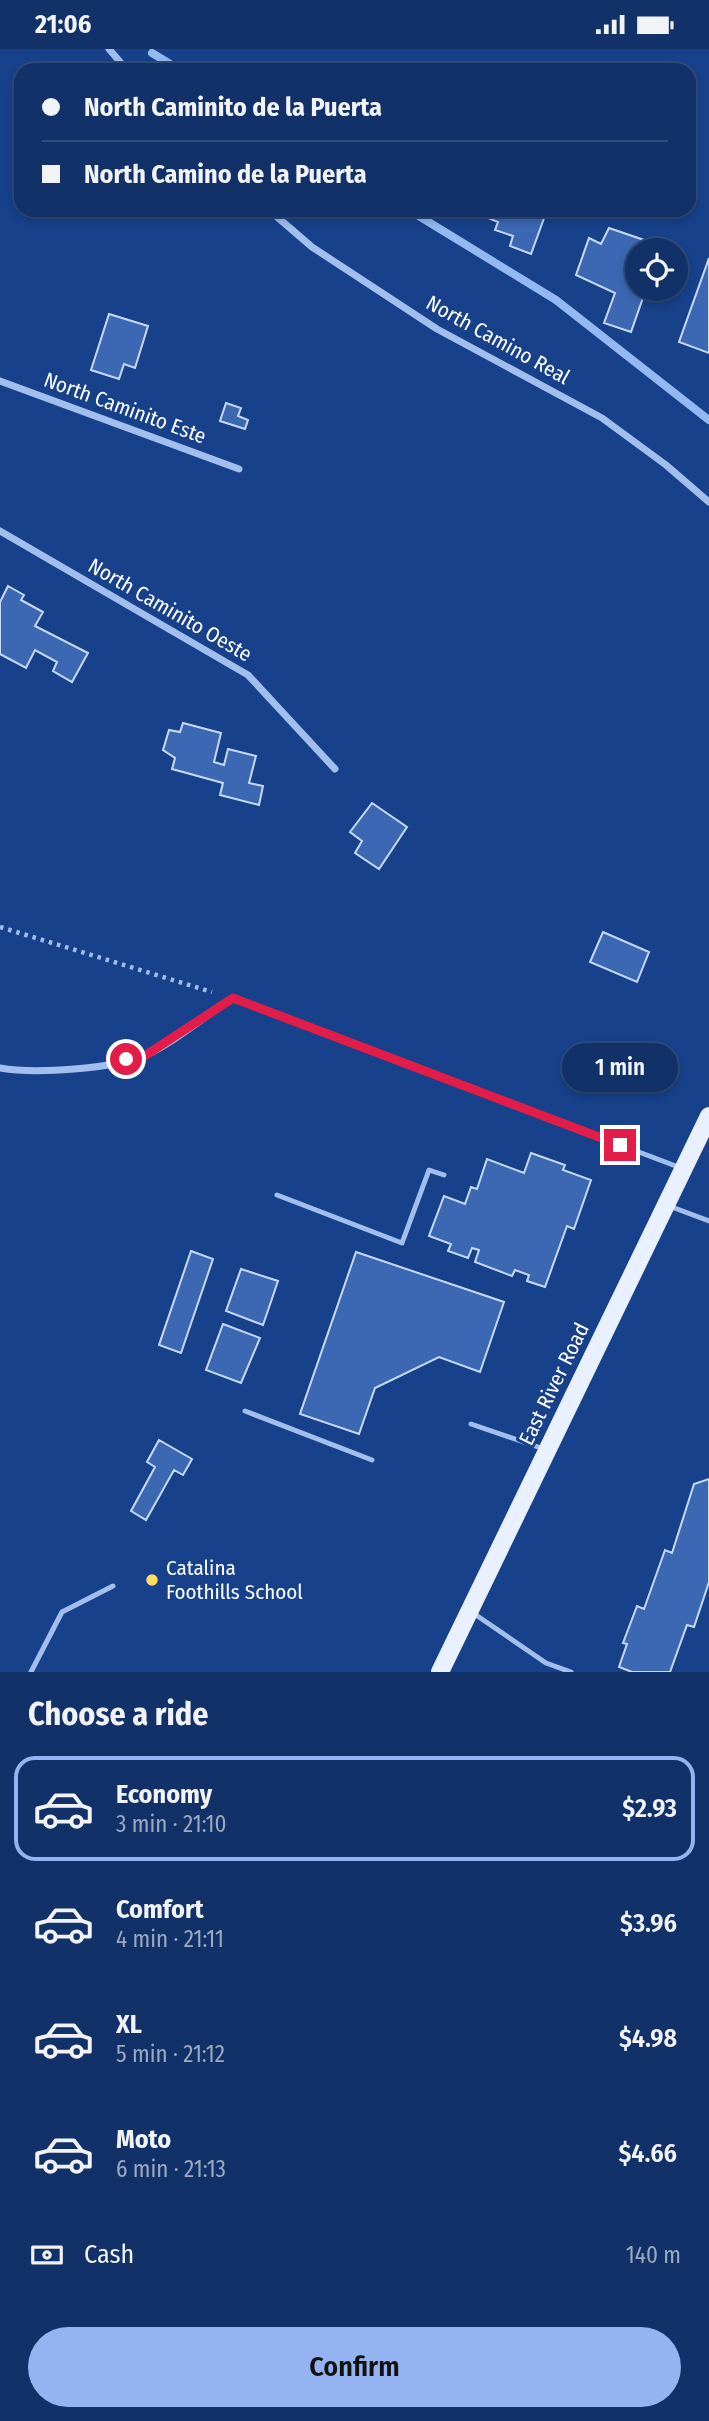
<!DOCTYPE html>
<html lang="en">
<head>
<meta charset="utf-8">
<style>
  :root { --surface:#113168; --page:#1a396e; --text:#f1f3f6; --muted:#9ca9c0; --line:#304c7c; --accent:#95b2f1 }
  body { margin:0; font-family:"Fira Sans Condensed",sans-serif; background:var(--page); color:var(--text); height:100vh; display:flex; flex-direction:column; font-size:26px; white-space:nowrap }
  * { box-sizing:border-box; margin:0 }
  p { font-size:23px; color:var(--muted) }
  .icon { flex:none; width:38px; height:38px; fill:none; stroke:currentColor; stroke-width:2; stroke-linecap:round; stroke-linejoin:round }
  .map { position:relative; height:1623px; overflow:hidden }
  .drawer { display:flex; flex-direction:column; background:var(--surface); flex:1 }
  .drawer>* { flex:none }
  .guide { position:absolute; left:14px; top:14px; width:682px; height:154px; border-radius:21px; box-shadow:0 4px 10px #0003,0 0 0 2px var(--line); display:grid; align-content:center; height:154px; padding:0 28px; background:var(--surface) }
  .controls { position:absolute; left:625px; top:189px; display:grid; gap:14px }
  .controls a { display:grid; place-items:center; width:63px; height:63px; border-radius:50%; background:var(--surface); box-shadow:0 4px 10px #0003,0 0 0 2px var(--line); font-size:35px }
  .end { position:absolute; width:32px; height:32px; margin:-16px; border:9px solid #e11d48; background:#fff; box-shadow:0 0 0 4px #fff }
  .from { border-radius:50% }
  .bubble { position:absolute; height:49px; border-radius:24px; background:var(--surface); box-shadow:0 4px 10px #0003,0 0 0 2px var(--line); font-size:23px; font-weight:600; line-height:49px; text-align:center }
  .guide b { display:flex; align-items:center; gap:24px; height:66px; font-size:26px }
  .guide b+b { border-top:2px solid var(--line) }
  .guide i { width:18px; height:18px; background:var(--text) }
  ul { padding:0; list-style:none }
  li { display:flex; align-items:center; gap:21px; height:105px; margin:0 14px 10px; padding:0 14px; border:4px solid transparent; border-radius:21px }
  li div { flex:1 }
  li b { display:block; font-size:26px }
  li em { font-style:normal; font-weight:600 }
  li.current { border-color:var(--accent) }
  li>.icon { width:63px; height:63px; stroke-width:1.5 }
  h2 { padding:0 28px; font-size:32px; line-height:84px }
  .pay { display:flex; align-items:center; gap:18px; height:77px; padding:0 28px; font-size:26px }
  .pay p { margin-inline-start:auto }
  .cta { display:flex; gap:14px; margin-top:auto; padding:14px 28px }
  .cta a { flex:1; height:80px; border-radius:42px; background:var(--accent); color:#111; font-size:28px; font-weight:600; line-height:80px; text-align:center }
  .status { display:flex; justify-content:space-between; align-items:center; height:49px; padding:0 35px; background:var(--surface); direction:ltr }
  .status svg { height:19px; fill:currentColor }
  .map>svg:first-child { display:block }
</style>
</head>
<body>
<div class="status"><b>21:06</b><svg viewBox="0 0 49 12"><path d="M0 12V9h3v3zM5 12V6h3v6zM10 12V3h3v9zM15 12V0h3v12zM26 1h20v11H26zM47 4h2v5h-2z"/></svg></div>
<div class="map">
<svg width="709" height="1623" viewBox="0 0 709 1623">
  <rect width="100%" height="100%" fill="#17418b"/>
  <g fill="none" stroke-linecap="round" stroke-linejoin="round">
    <path stroke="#94b8f1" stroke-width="8" d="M152,4L180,21
      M409,161L556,251L709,371"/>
  </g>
  <path fill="#3c67b2" stroke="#c7dafa" stroke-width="2" d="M469,161H547L531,205L510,197L513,187L495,181L498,173Z
    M609,179L647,192L644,201H637V240H646L631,283L604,274L615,244L576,226L589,189L601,195Z
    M709,209V304L679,293Z
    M109,265L148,277L135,319L124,315L119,330L91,321Z
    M226,354L241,359L238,367L248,371L245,380L220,372Z
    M8,537L24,546L21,551L43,563L35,577L88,604L72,633L53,622L57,613L35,601L26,619L0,605V553Z
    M183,674L221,684L214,713L224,716L228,700L256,707L249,734L263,737L259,756L220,746L223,734L172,720L175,709L163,701L169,681L180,683Z
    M372,754L407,778L379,820L355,804L362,792L350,783Z
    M603,883L649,903L637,933L590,913Z
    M531,1104L565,1116L563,1121L591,1131L574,1180L567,1177L545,1238L527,1232L529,1226L515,1221L512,1227L475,1213L479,1201L472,1199L468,1209L448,1202L451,1195L429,1187L444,1147L465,1155L471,1138L477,1140L487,1110L524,1124Z
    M191,1202L213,1210L181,1304L159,1296Z
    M356,1203L504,1253L480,1323L439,1308L375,1339L359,1385L300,1365Z
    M241,1220L278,1232L263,1276L226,1262Z
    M223,1275L260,1289L241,1334L206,1321Z
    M159,1391L192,1410L183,1426L174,1421L146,1471L131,1462L155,1418L147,1413Z
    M709,1430V1533L694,1578L687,1576L670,1623H632L619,1618L627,1595L623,1594L637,1557L644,1560L665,1501L672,1504L694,1435Z"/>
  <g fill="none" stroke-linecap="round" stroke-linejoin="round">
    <path stroke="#a1beee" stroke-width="4.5" stroke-dasharray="3.5 5" stroke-linecap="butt" d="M0,878L212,943"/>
    <path stroke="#a1beee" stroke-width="5" d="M233,949L681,1119
      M277,1146L402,1194L429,1121L444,1126
      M669,1157L709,1172
      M245,1362L372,1411
      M471,1375L544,1400
      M473,1564L546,1614L571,1623
      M31,1623L62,1563L113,1537"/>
    <path stroke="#a1beee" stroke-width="7" d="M109,0L127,21
      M269,161L312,198L437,280L602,369L666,416L709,453
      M0,332L239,420
      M0,482L248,626L335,720
      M0,1019C35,1025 113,1020 146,1006C175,993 206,966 233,949"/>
    <path stroke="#e9f0ff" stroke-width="18" d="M440,1623L709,1067"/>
  </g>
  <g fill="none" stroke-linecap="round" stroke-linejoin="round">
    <path stroke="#e11d48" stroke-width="9" d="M126,1010L146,1006L233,949L620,1096"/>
  </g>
  <circle fill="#ffdd5f" stroke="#17418b" stroke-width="2.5" cx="152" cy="1531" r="7"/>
  <g text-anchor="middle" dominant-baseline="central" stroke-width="6" stroke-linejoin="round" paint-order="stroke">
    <g font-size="21" fill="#fff" stroke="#17418b">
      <text transform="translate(498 291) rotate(29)">North Camino Real</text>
      <text transform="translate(125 359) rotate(20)">North Caminito Este</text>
      <text transform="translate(170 561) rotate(30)">North Caminito Oeste</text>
      <text transform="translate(554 1335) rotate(-64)">East River Road</text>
    </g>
    <g font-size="21" fill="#fff" stroke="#17418b" text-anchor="start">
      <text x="166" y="1519">Catalina<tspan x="166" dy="24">Foothills School</tspan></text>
    </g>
  </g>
</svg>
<div class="controls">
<a><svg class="icon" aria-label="locate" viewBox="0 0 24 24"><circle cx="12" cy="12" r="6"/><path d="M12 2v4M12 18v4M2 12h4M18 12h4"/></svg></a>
</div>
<i class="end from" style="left:126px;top:1010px"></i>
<i class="end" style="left:620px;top:1096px"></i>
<div class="bubble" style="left:562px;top:994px;width:116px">1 min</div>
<div class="guide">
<b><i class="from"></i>North Caminito de la Puerta</b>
<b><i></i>North Camino de la Puerta</b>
</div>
</div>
<section class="drawer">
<h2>Choose a ride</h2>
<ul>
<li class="current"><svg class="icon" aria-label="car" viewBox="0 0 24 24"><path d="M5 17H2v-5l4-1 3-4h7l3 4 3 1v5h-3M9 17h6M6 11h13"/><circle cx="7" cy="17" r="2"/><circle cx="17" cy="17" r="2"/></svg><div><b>Economy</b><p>3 min · 21:10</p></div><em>$2.93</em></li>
<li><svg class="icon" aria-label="car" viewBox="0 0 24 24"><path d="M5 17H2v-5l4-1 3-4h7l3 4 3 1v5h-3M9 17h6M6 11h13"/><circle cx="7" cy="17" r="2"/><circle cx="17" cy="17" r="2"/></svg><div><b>Comfort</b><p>4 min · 21:11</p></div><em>$3.96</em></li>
<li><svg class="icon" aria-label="car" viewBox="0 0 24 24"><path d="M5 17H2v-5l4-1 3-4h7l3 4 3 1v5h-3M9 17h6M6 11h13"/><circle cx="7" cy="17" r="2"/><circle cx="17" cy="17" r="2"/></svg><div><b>XL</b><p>5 min · 21:12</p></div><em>$4.98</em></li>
<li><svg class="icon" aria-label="car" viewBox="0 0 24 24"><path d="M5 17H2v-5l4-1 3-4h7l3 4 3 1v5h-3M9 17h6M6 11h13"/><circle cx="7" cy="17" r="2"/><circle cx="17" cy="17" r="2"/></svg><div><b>Moto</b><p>6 min · 21:13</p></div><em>$4.66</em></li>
</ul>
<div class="pay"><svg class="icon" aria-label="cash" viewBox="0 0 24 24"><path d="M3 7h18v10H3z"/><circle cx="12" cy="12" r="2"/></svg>Cash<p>140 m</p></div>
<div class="cta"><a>Confirm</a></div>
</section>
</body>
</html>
